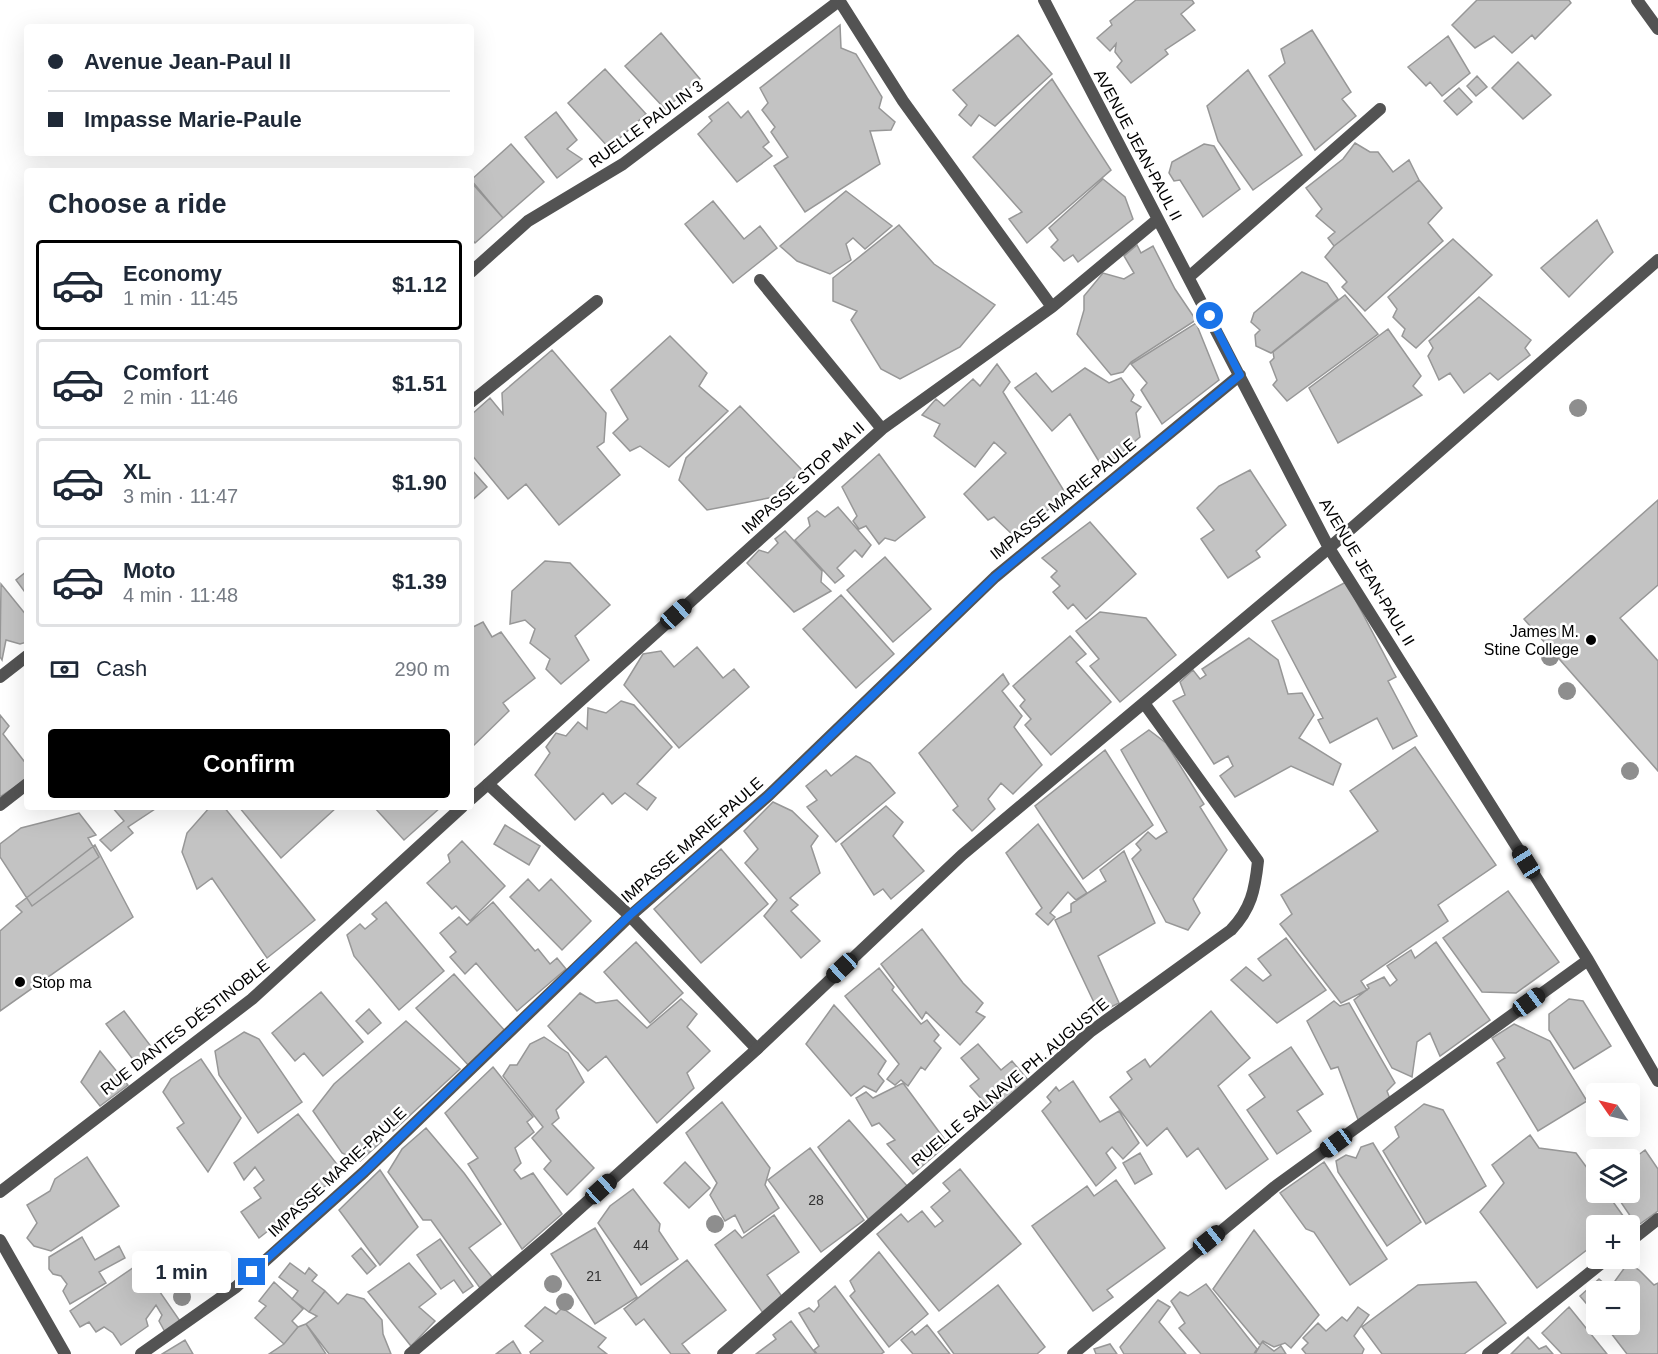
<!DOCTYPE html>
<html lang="en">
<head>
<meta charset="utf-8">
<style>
  :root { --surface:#fff; --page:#f6f6f7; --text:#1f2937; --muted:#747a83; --line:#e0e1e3; --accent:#000 }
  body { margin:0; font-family:Arial,sans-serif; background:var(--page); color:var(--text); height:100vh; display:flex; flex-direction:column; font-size:22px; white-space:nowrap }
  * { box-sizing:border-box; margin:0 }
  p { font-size:20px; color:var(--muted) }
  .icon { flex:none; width:33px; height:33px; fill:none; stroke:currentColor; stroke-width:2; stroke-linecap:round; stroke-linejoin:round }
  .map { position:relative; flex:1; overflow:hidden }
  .panel { position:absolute; left:24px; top:168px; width:450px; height:642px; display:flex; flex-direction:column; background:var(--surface); border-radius:6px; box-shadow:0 6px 24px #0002 }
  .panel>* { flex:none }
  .banner { position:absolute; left:24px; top:24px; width:450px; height:132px; border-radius:6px; box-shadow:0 6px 24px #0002; display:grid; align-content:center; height:132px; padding:0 24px; background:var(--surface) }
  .needle { width:39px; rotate:304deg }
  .controls { position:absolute; left:1586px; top:1083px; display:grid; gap:12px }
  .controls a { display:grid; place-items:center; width:54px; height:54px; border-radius:6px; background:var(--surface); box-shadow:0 6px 24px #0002; font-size:30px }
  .end { position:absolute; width:27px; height:27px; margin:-14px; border:8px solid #1a73e8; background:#fff; box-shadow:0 0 0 3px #fff }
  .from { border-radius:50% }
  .bubble { position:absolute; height:42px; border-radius:6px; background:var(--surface); box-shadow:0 6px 24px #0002; font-size:20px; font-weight:800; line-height:42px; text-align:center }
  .car { position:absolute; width:18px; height:36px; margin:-18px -9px; border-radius:8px; box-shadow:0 0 4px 2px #0007; background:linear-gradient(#222 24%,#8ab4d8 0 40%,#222 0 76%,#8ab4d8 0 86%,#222 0) }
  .banner b { display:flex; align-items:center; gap:21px; height:57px; font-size:22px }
  .banner b+b { border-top:2px solid var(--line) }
  .banner i { width:15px; height:15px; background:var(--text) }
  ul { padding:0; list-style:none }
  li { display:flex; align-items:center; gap:18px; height:90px; margin:0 12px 9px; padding:0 12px; border:3px solid var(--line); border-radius:6px }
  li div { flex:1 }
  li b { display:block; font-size:22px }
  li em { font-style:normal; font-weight:800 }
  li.active { border-color:var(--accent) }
  li>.icon { width:54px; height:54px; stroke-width:1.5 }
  h2 { padding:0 24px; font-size:27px; line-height:72px }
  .pay { display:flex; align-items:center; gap:15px; height:66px; padding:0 24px; font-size:22px }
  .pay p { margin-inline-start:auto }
  .primary-button { display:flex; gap:12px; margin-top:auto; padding:12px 24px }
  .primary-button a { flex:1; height:69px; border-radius:6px; background:var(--accent); color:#fff; font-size:24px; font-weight:800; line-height:69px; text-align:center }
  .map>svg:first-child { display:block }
</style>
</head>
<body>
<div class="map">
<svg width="1658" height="1354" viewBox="0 0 1658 1354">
  <rect width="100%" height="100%" fill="#fff"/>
  <path fill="#c3c3c3" stroke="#979797" stroke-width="1.5" d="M1136,0H1192L1194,3L1181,14L1195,30L1165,50L1168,54L1131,83L1117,67L1122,61L1115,52L1116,44L1110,51L1097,38L1112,25L1110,21Z
    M1477,0H1569L1571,3L1535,39L1532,35L1512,53L1494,36L1475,48L1452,25Z
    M840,25L841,48L856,54L882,97L879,108L895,122L891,130L870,131L880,164L805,212L774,166L788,157L771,132L775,127L762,110L768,103L760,88Z
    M1312,30L1351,92L1342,99L1356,116L1315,150L1269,76L1285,63L1281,49Z
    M661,33L700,79L665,109L625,66Z
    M1018,35L1052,74L995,126L979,115L971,126L959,115L967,105L953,90Z
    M1448,36L1470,73L1442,96L1430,82L1426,86L1408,67Z
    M1518,62L1551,95L1523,119L1492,88Z
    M605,69L646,114L609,148L568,103Z
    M1248,70L1302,155L1253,190L1218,141L1207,106Z
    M1477,76L1487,87L1476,96L1467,86Z
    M1052,79L1111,170L1027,243L1009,219L1022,212L973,157Z
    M1459,88L1472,102L1457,115L1444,101Z
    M728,102L741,118L748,111L769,142L763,147L772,156L737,182L698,134L712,121L709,117Z
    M556,112L577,140L567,149L582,159L557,178L525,137Z
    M1355,143L1370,152H1378L1393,172L1409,160L1419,180L1334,246L1328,238L1335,232L1316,216L1322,209L1306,188L1343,159Z
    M511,144L544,182L503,218L471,180Z
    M1204,144L1214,146L1240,189L1203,217L1180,180L1174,181L1169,173L1172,162Z
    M1103,179L1125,197L1133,219L1078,262L1073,255L1064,261L1051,247L1058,240L1049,228Z
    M1419,180L1442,208L1428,223L1443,241L1365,311L1342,287L1347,282L1325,257L1334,246Z
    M471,182L503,218L475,243L471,238Z
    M846,191L892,226L865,249L853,238L846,244L851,260L830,274L797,261L780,246Z
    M713,201L744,239L760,226L777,248L733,283L685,224Z
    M1597,220L1613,252L1569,297L1541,268Z
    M899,225L934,264L995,305L960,347L900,379L881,369L851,320L857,311L833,301V278Z
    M1453,239L1492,275L1416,348L1402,336L1405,329L1393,317L1397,309L1388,297Z
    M1137,245L1141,253L1153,246L1175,289L1196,320L1131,362L1123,372L1111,375L1077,334L1084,310V296L1103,273L1124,279L1134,273L1124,256Z
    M1302,272L1327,283L1338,299L1271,353L1256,346L1255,335L1260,330L1251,322L1254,313Z
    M1345,295L1378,334L1287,401L1273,385L1277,380L1270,362L1274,358L1273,352Z
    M1479,297L1531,340L1525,348L1530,355L1498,380L1490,373L1464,393L1450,373L1439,380L1428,356L1433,348L1429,341Z
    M1196,323L1219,380L1162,424L1141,390L1147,383L1131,364Z
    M1388,329L1421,376L1413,386L1422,395L1338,443L1309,388Z
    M670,336L707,373L699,386L728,411L669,467L640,446L630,451L613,433L628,419L611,390Z
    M552,350L606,413L604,442L597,447L620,475L559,525L526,484L508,499L471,454V415L490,398L503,414L502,393Z
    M997,364L1010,382L1003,392L1066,494L1016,538L994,517L988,520L964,494L1006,453L994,442L975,467L934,436L940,424L922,415L936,399L944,406L973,379L980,386Z
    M1085,368L1109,383L1121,378L1134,395L1131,401L1141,407L1136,413L1140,437L1103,468L1070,414L1052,431L1015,388L1036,373L1052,392Z
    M740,406L802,470L774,497L707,510L679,480L686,458Z
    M879,454L925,517L895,541L885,538L879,544L866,526L859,529L853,521L857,516L842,487Z
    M471,469L487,487L471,501Z
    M1250,470L1286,525L1256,551L1260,557L1228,578L1201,539L1214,530L1197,508L1219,486Z
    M1658,500V585L1620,618L1658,661V771L1524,619Z
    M838,507L871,545L862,557L855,550L837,568L844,576L835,583L795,540L810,526L808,518L817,511L825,517Z
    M1090,522L1136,574L1086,619L1073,604L1068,609L1053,592L1060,586L1051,577L1057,571L1042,558Z
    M785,531L822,571L821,582L831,591L794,612L747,563L759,550L768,553L778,543L775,539Z
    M885,557L931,609L893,642L847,590Z
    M545,561L570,563L610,605L575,636L589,660L561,684L546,669L550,659L530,643L535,629L525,620L510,624L512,591Z
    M27,571V595L16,580Z
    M1346,582L1396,677L1388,681L1417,736L1393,749L1377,718L1330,743L1318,720L1323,718L1272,621Z
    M1,584L27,616V642L20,644L6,640L2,660L0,657Z
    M841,595L894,654L856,688L803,629Z
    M1100,612L1146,618L1176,655L1120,702L1090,666L1099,659L1076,631Z
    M483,622L492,637L501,632L535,678L503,703L509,711L471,748V628Z
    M1070,636L1086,654L1076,662L1111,702L1051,755L1025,725L1031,719L1020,706L1025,700L1013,686Z
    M1249,638L1278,660L1288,694L1302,693L1314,715L1299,738L1341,764L1333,785L1291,766L1235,797L1220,776L1233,766L1228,756L1214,764L1173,701L1185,695L1180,682L1193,670L1200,679L1206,675L1202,669Z
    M697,647L723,678L734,669L749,687L679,748L624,685L643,654L661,651L674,667Z
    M1003,674L1009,684L1002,691L1022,716L1014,727L1042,765L1013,794L1001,783L988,799L995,809L972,831L953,810L958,806L919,753Z
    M621,701L634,705L672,747L637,784L656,798L647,810L625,793L612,804L603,793L575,820L535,775L550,753L546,747L556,733L566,736L578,722L587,729L588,708L606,713Z
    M0,715L9,726L3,734L24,761L27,760V779L0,797Z
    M1149,730L1166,743L1204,804L1200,807L1227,850L1193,899L1200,913L1188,930L1166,922L1132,859L1141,850L1136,844L1148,832L1156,839L1167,832L1121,750Z
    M1415,747L1496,865L1438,905L1448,921L1361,981L1367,990L1341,1003L1280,924L1292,914L1281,895L1378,831L1350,791Z
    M1105,750L1153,825L1083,879L1035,806Z
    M856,756L870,763L895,793L836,842L807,807L817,800L806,786L826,770L831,776Z
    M773,802L792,811L818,836L811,846L820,873L790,898L798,905L791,911L820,941L801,958L764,916L777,900L745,863L758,849L744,831Z
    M886,806L903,822L893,836L924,871L891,899L883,889L874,895L841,844Z
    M112,807H158L128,827L133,833L111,851L100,840L124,821Z
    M210,807H224L315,920L267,958L212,878L197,889L182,852L187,833Z
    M239,807H336V808L281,858Z
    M374,807H441L404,840Z
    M79,813L96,835L88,838L99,857L32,906L0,857V844L21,828Z
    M1038,824L1087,893L1076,900L1068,892L1050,913L1055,917L1048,925L1036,914L1042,908L1006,853Z
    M505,825L540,846L529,865L494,844Z
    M462,841L505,886L470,921L456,906L452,909L427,883L450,862L448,855Z
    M95,845L133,917L0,1011V931L22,912L16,906Z
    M721,849L768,904L701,963L654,909Z
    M1124,851L1155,923L1098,956L1119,1003L1099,1013L1055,920L1071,912V904L1106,881L1100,870Z
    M528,879L539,891L551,879L591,921L562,950L510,897Z
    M1508,891L1559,962L1516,993L1482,992L1443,938Z
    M386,902L444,971L399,1010L354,956L347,935L360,924L365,929L377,919L372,914Z
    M493,902L535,951L538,949L550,964L557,958L566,969L517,1011L476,963L465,974L450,957L456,952L440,933L459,917L467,925Z
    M922,929L963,983L983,1003L976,1012L985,1017L960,1045L926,1012L922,1019L881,964Z
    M1286,938L1326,990L1277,1023L1231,980L1246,967L1263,981L1271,975L1258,959Z
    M636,942L683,993L650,1023L604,972Z
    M1436,942L1490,1020L1440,1056L1430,1033L1417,1042L1412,1077L1392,1068L1354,1000L1369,988L1367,985L1384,977L1390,986L1397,980L1387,966L1411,950L1415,958Z
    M879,968L894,987L892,990L921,1024L927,1020L939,1035L934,1041L941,1048L925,1070L921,1067L908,1086L901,1080L895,1085L887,1079L899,1064L845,996Z
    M454,974L506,1032L469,1066L416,1008Z
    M321,992L363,1042L323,1076L304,1053L295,1061L272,1033Z
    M580,993L596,1003L617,1000L647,1028L681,999L697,1014L687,1027L710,1051L687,1073L694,1088L657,1123L606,1056L588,1071L548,1026Z
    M1569,999L1583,1001L1611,1046L1574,1069L1549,1030V1014Z
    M1334,1001L1340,1006L1349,1003L1395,1083L1387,1091L1390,1099L1359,1122L1338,1067L1331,1069L1307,1021Z
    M834,1005L886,1061L878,1074L884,1081L876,1092L864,1086L851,1096L806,1044Z
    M369,1009L381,1023L368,1034L356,1021Z
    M124,1011L156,1053L138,1066L106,1024Z
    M1211,1011L1250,1058L1218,1086L1268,1159L1226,1189L1198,1148L1187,1157L1167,1128L1147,1146L1110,1097L1132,1079L1127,1072L1145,1059L1150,1067Z
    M406,1021L460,1069L393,1131L386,1123L376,1131L382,1141L360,1161L342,1153L313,1111L334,1084Z
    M1514,1024L1550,1041L1587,1101L1538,1131L1497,1063L1505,1058L1492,1038Z
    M244,1032L259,1039L302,1102L258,1133L219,1075L215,1051Z
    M544,1037L568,1053L584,1082L556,1110L559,1118L552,1124L594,1168L567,1195L544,1169L551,1161L532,1138L543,1127L503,1076L510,1065H517L530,1044Z
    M978,1044L1001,1070L1012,1061L1028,1080L992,1111L970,1086L979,1079L961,1058Z
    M1291,1047L1323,1094L1297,1111L1311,1131L1277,1154L1247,1110L1265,1097L1249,1075Z
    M100,1051L128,1085L100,1106L81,1082Z
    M201,1059L241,1118L208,1172L177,1128L184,1123L163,1092L171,1079Z
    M493,1067L533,1117L527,1122L534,1132L515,1148L521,1163L514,1170L521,1179L533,1173L562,1214L522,1249L468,1164L478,1158L445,1113Z
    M1073,1081L1100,1122L1119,1111L1139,1143L1123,1159L1112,1147L1106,1153L1116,1168L1096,1186L1042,1111L1051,1102L1047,1097L1056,1087L1059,1091Z
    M903,1083L948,1144L913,1174L887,1144L895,1140L879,1123L872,1126L856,1098L866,1092L873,1098Z
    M722,1102L770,1168L765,1185L779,1208L744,1233L735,1215L725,1221L710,1195L717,1183L686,1133Z
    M1424,1104L1443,1110L1486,1186L1426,1224L1383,1151L1399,1137L1395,1127Z
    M298,1114L343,1172L259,1238L241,1212L261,1198L254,1188L264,1180L255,1167L244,1180L234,1163Z
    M849,1120L908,1187L869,1220L818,1147Z
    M426,1128L464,1173L501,1224L469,1248L492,1277L480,1288L431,1220H423L388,1172L402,1149Z
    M1530,1135L1539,1148L1576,1153L1596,1180V1192H1606L1626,1220L1619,1226H1596V1243L1537,1288L1480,1212L1504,1183L1492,1165Z
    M1373,1143L1421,1222L1387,1246L1338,1172L1336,1161L1346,1155L1356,1158L1361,1147Z
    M810,1148L864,1220L821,1252L768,1180Z
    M1645,1150L1658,1169V1211L1637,1226L1614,1192H1629V1162Z
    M1140,1153L1152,1174L1135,1184L1123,1163Z
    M87,1157L119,1206L51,1251L34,1246L27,1238L37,1223L27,1205L50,1191L55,1179Z
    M685,1162L710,1188L689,1208L664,1183Z
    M1324,1162L1387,1259L1350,1285L1314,1232L1306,1229L1280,1193Z
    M960,1169L1021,1244L939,1311L877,1234L901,1214L908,1222L922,1211L935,1227L943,1221L931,1207L950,1191L943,1183Z
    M380,1170L418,1227L380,1265L339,1210Z
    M1116,1180L1165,1248L1107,1290L1113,1297L1093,1311L1032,1226L1087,1186L1094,1196Z
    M633,1189L660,1224L659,1231L678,1259L641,1285L598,1223L610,1206Z
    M774,1215L799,1252L767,1275L783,1298L763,1313L715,1245L735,1230L742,1238Z
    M595,1228L637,1297L595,1324L551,1254Z
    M1254,1230L1319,1315L1291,1348L1285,1343L1274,1347L1263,1341L1260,1345L1213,1289Z
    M82,1237L95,1260L119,1246L125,1258L99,1272L106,1283L70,1304L63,1291L67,1284L61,1276L53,1274L49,1269V1257Z
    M440,1239L473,1286L463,1293L454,1280L441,1289L417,1255Z
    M361,1248L376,1266L367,1274L352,1256Z
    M879,1252L928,1314L889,1347L850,1296L855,1291L850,1281Z
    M687,1260L726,1310L682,1344L690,1354H671L644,1319L636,1325L624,1309Z
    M140,1263L180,1321L165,1332L159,1321L162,1315L156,1305L146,1319L148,1326L121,1345L113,1333L104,1327L96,1332L89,1322L80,1327L70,1311Z
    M290,1263L305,1274L309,1268L317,1275L312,1281L325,1291L309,1312L292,1299L298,1291L279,1277Z
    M409,1263L436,1294L419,1307L435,1321L411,1346L368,1292Z
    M1628,1263L1639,1270L1654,1285L1658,1283V1354H1627L1604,1324H1629V1292H1619L1624,1286L1615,1281Z
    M1599,1279L1614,1292H1596V1315L1580,1296Z
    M274,1282L303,1309L292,1321L298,1327L284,1344L255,1318L266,1306L259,1301Z
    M1476,1282L1506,1323L1464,1354H1382L1362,1327L1418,1285Z
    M1206,1284L1257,1349L1254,1354H1201L1179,1328L1185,1323L1171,1301L1180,1292L1188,1296Z
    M998,1285L1045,1347L1037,1354H954L938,1332Z
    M835,1286L884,1352L881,1354H817L814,1350L819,1346L799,1313L809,1308L814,1312L819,1306L818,1301Z
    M325,1291L338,1304L347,1294L364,1299L382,1320L383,1334L391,1354H329L306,1324L317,1316L309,1312Z
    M1158,1300L1170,1307L1159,1322L1186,1354H1124L1120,1347Z
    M545,1307L556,1314L562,1308L606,1338L598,1347L607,1354H531L530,1352L543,1341L525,1326Z
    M1358,1307L1369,1315L1354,1336L1364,1349L1362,1354H1306L1302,1349L1308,1343L1303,1338L1318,1323L1326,1331L1342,1317L1347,1321Z
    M1569,1307L1607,1354H1562L1542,1333Z
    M791,1321L816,1354H756L776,1339L773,1335Z
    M306,1324L326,1354H269L284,1344L298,1327Z
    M927,1325L950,1354H913L901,1340L912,1331L915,1335Z
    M1528,1337L1539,1349L1546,1346L1553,1354H1511Z
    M185,1340L193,1354H162Z
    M513,1341L521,1354H496Z
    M1262,1342L1274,1351L1281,1346L1286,1354H1255Z
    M1110,1344L1117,1354H1096L1094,1349Z"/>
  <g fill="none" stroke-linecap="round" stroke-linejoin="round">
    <path stroke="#535353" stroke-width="12" d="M471,799L488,784L630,916L757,1049
      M0,1192L252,999L462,807
      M141,1354L236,1287L364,1172L630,916"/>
    <path stroke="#535353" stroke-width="12" d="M839,0L903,101L1052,307
      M1044,0L1329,548L1588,960L1658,1081
      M1637,0L1658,29
      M471,272L528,221L623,164L839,1
      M1190,276L1380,109
      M760,280L882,429
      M471,402L597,301
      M0,677L27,656
      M488,784L882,429L1052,307L1158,219
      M0,805L27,784
      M630,916L768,796L995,577L1240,375
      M0,1240L65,1354
      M1629,1242L1658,1219
      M410,1354L549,1236L757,1049L962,855L1329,548L1658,260
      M723,1354L1090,1032L1231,930C1251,909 1255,890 1258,861L1144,703
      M1073,1354L1277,1185L1588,960
      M1488,1354L1608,1258"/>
  </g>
  <g fill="#8e8e8e">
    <circle cx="1578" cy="408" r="9"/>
    <circle cx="1550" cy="657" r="9"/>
    <circle cx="1567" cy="691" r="9"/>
    <circle cx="1630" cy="771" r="9"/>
    <circle cx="715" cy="1224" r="9"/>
    <circle cx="217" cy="1266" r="9"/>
    <circle cx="553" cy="1284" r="9"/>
    <circle cx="182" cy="1297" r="9"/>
    <circle cx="565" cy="1302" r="9"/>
  </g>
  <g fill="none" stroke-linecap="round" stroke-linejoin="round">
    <path stroke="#1a73e8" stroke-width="8" d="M252,1272L364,1172L630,915L768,796L995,577L1240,375L1210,316"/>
  </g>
  <g fill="#000" stroke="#fff" stroke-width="2">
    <circle cx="1591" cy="640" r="6"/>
    <circle cx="20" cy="982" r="6"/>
  </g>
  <g text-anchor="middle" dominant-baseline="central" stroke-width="5" stroke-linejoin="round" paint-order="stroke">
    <g font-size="14" fill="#313131">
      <text x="816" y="1200">28</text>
      <text x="641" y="1245">44</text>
      <text x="594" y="1276">21</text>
    </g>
    <g font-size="16" fill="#000" stroke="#fff">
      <text transform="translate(646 124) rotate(-36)">RUELLE PAULIN 3</text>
      <text transform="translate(1138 145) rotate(62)">AVENUE JEAN-PAUL II</text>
      <text transform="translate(803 478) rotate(-42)">IMPASSE STOP MA II</text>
      <text transform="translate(1063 499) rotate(-39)">IMPASSE MARIE-PAULE</text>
      <text transform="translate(1367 572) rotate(59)">AVENUE JEAN-PAUL II</text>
      <text transform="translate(692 840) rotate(-41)">IMPASSE MARIE-PAULE</text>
      <text transform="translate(185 1027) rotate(-38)">RUE DANTES DÉSTINOBLE</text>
      <text transform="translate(1010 1082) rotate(-40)">RUELLE SALNAVE PH. AUGUSTE</text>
      <text transform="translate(337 1172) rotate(-43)">IMPASSE MARIE-PAULE</text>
    </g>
    <g font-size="16" fill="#000" stroke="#fff" text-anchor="end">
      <text x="1579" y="631">James M.<tspan x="1579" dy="18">Stine College</tspan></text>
      <text x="32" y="982" text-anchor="start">Stop ma</text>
    </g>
  </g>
</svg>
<div class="controls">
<a><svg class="needle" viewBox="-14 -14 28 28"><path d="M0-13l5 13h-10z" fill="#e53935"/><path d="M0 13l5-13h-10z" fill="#747a83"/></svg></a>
<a><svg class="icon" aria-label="layers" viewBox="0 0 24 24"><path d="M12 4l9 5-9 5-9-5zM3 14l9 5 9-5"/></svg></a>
<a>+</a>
<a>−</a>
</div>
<i class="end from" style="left:1210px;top:316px"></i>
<i class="end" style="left:252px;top:1272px"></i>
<div class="bubble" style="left:132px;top:1251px;width:99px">1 min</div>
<i class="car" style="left:676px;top:614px;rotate:48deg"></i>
<i class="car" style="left:1526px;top:862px;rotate:328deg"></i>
<i class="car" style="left:842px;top:968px;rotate:227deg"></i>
<i class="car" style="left:1529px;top:1002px;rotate:54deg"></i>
<i class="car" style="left:1336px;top:1143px;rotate:234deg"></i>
<i class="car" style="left:601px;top:1189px;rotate:48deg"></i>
<i class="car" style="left:1209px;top:1240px;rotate:51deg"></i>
<div class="banner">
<b><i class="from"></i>Avenue Jean-Paul II</b>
<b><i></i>Impasse Marie-Paule</b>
</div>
<section class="panel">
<h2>Choose a ride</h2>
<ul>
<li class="active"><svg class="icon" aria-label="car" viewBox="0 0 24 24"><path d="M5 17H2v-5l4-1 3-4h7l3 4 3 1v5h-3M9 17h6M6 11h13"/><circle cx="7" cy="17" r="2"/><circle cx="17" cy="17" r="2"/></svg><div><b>Economy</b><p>1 min · 11:45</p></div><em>$1.12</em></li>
<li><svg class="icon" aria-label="car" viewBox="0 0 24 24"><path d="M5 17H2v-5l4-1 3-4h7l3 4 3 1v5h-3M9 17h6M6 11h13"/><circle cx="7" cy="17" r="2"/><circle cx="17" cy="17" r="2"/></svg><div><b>Comfort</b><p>2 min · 11:46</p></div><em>$1.51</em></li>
<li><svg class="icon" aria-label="car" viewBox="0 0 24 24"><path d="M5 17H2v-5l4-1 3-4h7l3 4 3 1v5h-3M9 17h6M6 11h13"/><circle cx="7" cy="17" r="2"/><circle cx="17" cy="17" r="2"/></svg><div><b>XL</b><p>3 min · 11:47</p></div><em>$1.90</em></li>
<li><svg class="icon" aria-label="car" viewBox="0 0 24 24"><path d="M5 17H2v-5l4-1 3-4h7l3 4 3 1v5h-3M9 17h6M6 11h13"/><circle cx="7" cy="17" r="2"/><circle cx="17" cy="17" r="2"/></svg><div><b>Moto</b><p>4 min · 11:48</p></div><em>$1.39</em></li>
</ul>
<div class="pay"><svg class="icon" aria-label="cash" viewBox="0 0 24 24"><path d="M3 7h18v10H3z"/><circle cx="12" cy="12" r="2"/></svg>Cash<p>290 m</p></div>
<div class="primary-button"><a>Confirm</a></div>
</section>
</div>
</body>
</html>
